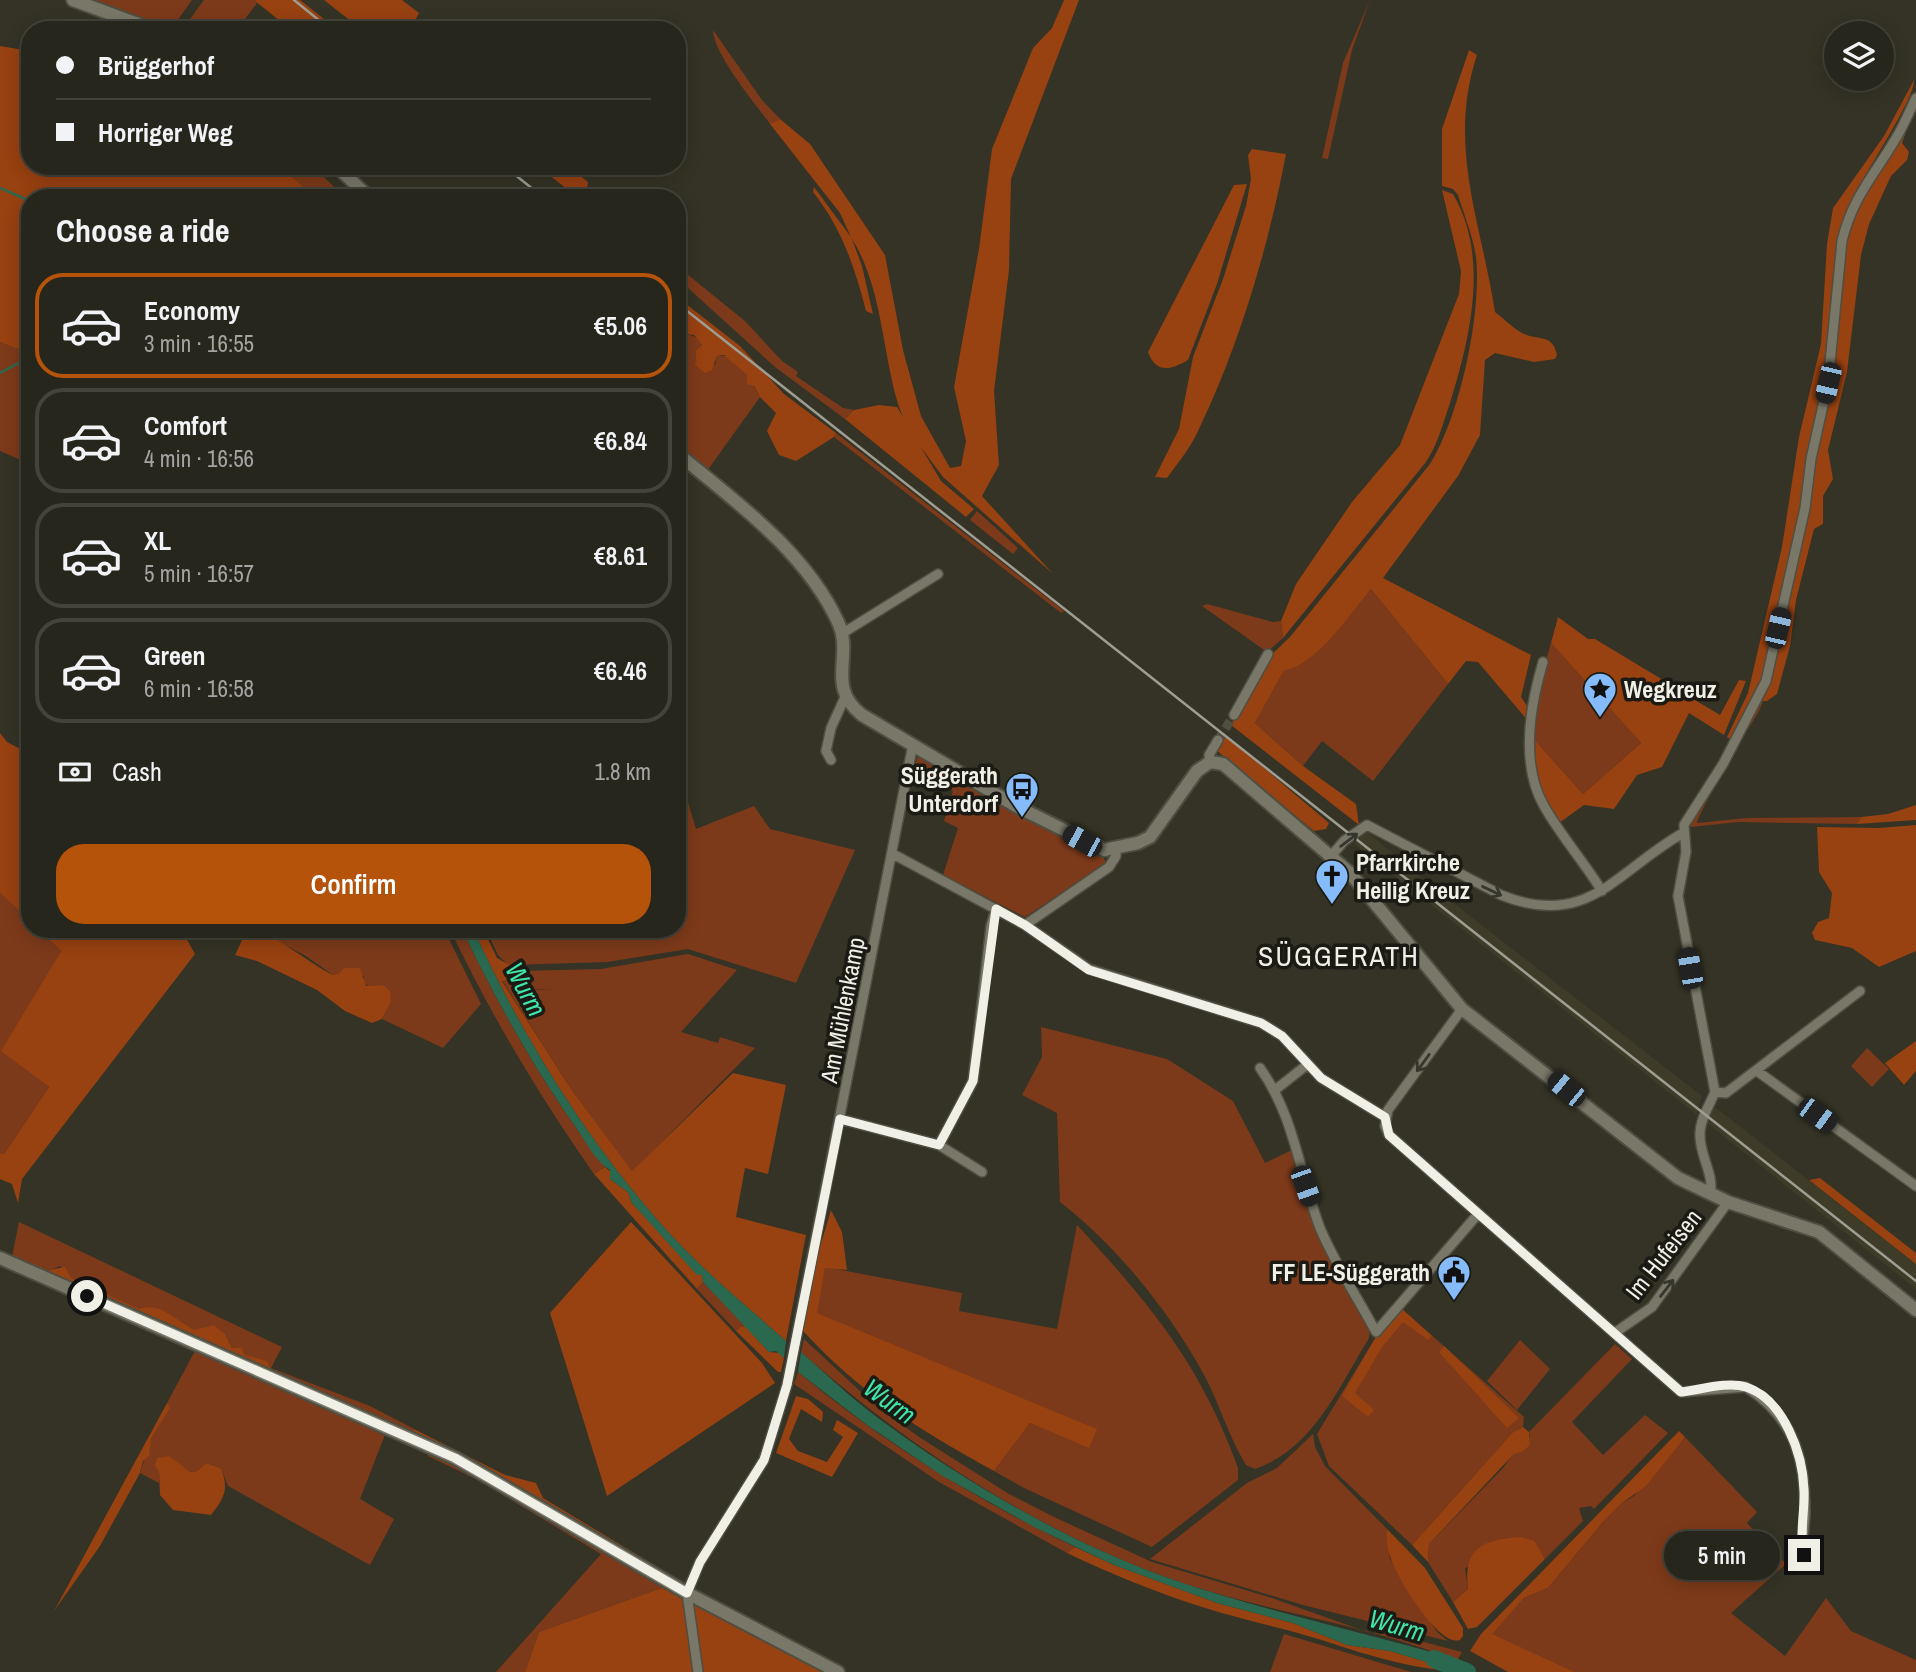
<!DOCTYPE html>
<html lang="en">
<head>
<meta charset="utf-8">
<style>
  :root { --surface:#27261c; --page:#2f2e25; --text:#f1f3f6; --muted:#a4a5a3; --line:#43433b; --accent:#b45309 }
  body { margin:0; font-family:"Archivo Narrow",sans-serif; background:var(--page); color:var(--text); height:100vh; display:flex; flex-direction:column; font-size:26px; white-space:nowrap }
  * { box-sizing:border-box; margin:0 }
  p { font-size:23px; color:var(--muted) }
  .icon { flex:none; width:38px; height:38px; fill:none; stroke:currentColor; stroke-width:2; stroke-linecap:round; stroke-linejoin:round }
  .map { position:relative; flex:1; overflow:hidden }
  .side { position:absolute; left:21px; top:189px; width:665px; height:749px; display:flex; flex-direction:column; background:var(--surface); border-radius:28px; box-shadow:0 4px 18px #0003,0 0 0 2px var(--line) }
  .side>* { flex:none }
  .guide { position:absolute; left:21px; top:21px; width:665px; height:154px; border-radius:28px; box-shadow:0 4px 18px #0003,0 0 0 2px var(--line); display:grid; align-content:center; height:154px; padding:0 35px; background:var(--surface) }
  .controls { position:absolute; left:1824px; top:21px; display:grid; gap:14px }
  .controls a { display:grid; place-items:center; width:70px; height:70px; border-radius:50%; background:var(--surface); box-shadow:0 4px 18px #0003,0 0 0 2px var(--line); font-size:35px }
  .end { position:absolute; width:32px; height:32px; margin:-16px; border:9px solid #f0f0e7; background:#111; box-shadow:0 0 0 4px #111 }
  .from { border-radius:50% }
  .bubble { position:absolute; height:49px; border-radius:24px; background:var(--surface); box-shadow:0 4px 18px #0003,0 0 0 2px var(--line); font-size:23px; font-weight:600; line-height:49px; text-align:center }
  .car { position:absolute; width:21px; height:42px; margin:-21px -10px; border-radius:9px; box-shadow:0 0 5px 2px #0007; background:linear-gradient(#222 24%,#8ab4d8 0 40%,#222 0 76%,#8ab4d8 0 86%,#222 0) }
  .guide b { display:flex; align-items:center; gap:24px; height:66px; font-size:26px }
  .guide b+b { border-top:2px solid var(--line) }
  .guide i { width:18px; height:18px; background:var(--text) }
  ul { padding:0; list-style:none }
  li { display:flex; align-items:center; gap:21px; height:105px; margin:0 14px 10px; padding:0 21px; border:4px solid var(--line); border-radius:28px }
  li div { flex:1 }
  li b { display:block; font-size:26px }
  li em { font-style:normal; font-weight:600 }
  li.on { border-color:var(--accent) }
  li>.icon { width:63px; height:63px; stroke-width:1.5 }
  h2 { padding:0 35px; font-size:32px; line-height:84px }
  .pay { display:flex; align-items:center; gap:18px; height:77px; padding:0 35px; font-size:26px }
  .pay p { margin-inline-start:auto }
  .cta { display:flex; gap:14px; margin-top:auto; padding:14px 35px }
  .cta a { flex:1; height:80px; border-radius:28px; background:var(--accent); color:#fff; font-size:28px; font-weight:600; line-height:80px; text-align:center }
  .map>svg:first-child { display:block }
</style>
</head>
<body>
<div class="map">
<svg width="1916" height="1672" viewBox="0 0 1916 1672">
  <rect width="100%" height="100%" fill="#343325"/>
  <path fill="#3e3c28" d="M1359,825L1439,892L1702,1096L1696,1114L1343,835Z
    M1715,1107L1916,1264V1289L1707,1123Z"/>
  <path fill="#7d3a1a" d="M86,0H192L172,28Z
    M204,0H254L257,3L237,30H182Z
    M1370,0L1352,50L1328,159L1322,158L1343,63Z
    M713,30L762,100L780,119L770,124C755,103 714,55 713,30Z
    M280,166H312L346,198H316Z
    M677,266L745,321L782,361L798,372L796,376L843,408L854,410L845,419L775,367L677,278Z
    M681,332L698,338L702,345L696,350L695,365H715L717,356H728L747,375L760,397L707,471L677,445V333Z
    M0,342L30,354V464L0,451Z
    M836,433L1064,611L1061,613L834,437Z
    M977,511L1018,548L1013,554L970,520Z
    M1371,589L1448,684L1373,781L1322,741L1303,766L1255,723L1284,669C1313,669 1352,611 1371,589Z
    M1207,604L1273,622L1281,621L1283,638L1267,652L1202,606Z
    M1551,643L1641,743L1583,794L1533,738L1538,689Z
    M1760,701H1763L1759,711C1750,726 1697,815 1697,823L1747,818L1861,817L1857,824L1738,822L1691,827L1690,821Z
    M920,757L982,793L980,796L985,800L988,797C1008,813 1024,818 1047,829C1066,839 1081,852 1103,856L1106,863L1025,917L943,875L958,828L944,821L953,791L915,768L917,758Z
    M677,766L696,829L754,806L770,829L855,850L796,983L688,949L607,962L508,965L498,955L486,929H677Z
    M0,893L30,921V929H38L61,951L2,1051L49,1087L4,1154L0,1153Z
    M253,929H444L481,1004L443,1048L382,1019L391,1002L376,985L370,987L363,983L364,976L333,975L306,956Z
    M450,929H462C502,1014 548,1093 605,1167L594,1174C539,1095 491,1016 450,929Z
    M688,954L737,970L681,1032L718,1043L720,1037L755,1048L632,1172L571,1089L502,980L514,978L520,990H557L521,989L516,978L519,971L601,969Z
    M1041,1027L1167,1059L1233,1101L1265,1163L1292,1150L1318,1231L1370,1328L1369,1338C1339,1387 1313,1449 1255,1469L1246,1465C1228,1436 1219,1402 1203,1373C1169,1311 1116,1245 1060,1202L1057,1113L1022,1095L1042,1057Z
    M1867,1048L1889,1069L1872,1087L1851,1066Z
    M19,1222L282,1347L271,1368L370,1406L414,1429L415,1436L269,1372L270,1365L245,1355L240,1347L232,1348L225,1334L195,1330L139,1310L70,1278L60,1266L50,1270L34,1263L28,1266L12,1257Z
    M1077,1225C1150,1304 1201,1365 1238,1468V1480L1152,1547L1024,1488L994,1471L1030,1423L1089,1447L1096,1429L816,1313L825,1267L962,1293L959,1311L1057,1329Z
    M703,1282L746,1327L736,1331L697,1289Z
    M1402,1309L1524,1417L1523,1427L1513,1432L1412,1545L1329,1466L1317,1434L1377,1335Z
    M804,1339L875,1405L919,1437L1009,1494L1054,1517L1152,1562L1272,1598L1367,1632L1401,1636L1462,1652L1457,1661C1366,1623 1264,1612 1171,1579C1034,1530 909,1447 801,1352Z
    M1520,1340L1550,1369L1517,1410L1487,1381Z
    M1615,1344L1632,1359L1572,1422L1603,1455L1645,1415L1668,1433L1594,1509L1591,1506L1579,1508L1583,1521L1545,1559L1535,1541L1465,1568L1468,1589L1453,1602L1428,1562L1429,1544L1503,1468L1514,1453L1522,1452L1530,1436L1529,1432Z
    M196,1349L386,1432L360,1499L394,1519L370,1565L228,1486L221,1468L206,1463L197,1471L189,1472L170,1456L159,1471V1483L140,1473L151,1439L169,1409L167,1403Z
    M798,1372C882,1442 976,1500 1075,1547L1067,1553L939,1482L794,1384Z
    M1313,1434L1315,1447L1325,1466L1387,1529L1390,1559L1437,1632L1448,1641L1303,1605L1150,1559L1247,1483L1277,1468Z
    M1685,1437L1757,1512L1747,1523L1786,1564L1731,1613L1785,1656L1826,1598L1851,1631L1916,1660V1672H1575L1491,1634L1524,1598L1548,1588L1603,1522L1622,1503L1634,1496Z
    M430,1452L468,1469L664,1587L539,1632L525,1672H496L601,1554L478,1480L428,1456Z
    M1284,1634L1411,1672H1270Z"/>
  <path fill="#984111" d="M254,0H300L338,30H291Z
    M324,0H402L419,13L410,30H362Z
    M1064,0H1079L1011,179L1009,270L994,391L999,465L982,496L1053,574L943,477C927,455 906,430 898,404C882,350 882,287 852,239L862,266L873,314L866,311C854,265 842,229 813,192L814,187L851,237L840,213L770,124L780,119L810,144L885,255L903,350L921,416L950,468L961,466L966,441L954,387L979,249L992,149L1033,48L1052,28Z
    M0,46L30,51V166H280L316,198H30V354L0,342Z
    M1469,50L1477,55C1447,146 1481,221 1495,312C1503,318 1513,328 1522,333C1538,341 1553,333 1557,355L1555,359L1534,362L1495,353L1485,360L1480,435L1458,476L1383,578L1531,655L1521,697L1530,710L1529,722L1478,662L1466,661L1448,684L1371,589C1352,612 1314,668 1284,670L1255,723L1303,766L1356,804L1359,825L1231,725L1270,656L1290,637L1430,464C1460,416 1482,313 1476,257C1473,236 1464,215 1458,195L1453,189L1442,186V129Z
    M1914,80C1916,97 1863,176 1853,198C1846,211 1842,225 1839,239L1824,383L1797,529L1761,680L1732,740L1727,737L1748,693L1782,547L1799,437L1821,344L1827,244L1833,208L1884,136Z
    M1916,104L1902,143L1909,152L1907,160L1891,176L1869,224L1861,255L1847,372L1828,450L1833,479L1823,496V524L1814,529L1796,600L1790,646L1777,694L1767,701H1760L1832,376L1845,239L1855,207Z
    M1252,149L1286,154C1268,248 1240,343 1199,429C1191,447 1178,463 1167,478L1155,477L1179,429L1193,357L1223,279L1246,206L1251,179L1248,155Z
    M538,166H568L588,182L586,198H578Z
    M1247,184L1217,284L1188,360C1171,370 1156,374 1148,352L1234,185Z
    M1442,190L1453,194C1490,257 1470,338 1450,403C1443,423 1438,444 1426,462L1283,638L1281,621L1296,584L1352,502L1400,445L1459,294L1461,271Z
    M677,297L740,346L784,394L836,433L834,437L796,461L779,455L767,431L776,413L760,397L754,386L747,384V375L724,355L717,356L712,370L705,373L695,365L696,350L702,345L694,335L677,333Z
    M879,405L897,407L941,481L974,509L966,517L845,419L854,410Z
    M1558,617L1588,639H1595L1673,686L1679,684L1695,700L1720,715L1739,680L1746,681L1724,735L1689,713L1662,767L1637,775L1614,809L1584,805L1559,823C1542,796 1533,771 1533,738L1583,794L1641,743L1551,643Z
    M0,733L7,742L30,754V921L0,893Z
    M1226,736L1329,823L1326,829L1314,831L1216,750Z
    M1916,805V820L1857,824L1861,817L1888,814Z
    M1916,825V951L1879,967L1852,948L1815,940L1812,933L1818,922L1829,918L1832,893L1819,872L1817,827L1879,828Z
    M38,929H181L195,954L22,1179L18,1203L12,1184L0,1179V1153L4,1154L49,1087L1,1051L61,951Z
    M238,929C273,929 302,960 333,975L339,974L344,968H360L366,986L383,985L390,991L391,1002L382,1019L372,1023L345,1011L317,990L257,961L235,955L244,936Z
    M473,929H483L497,958L517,969L514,978L502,981L571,1089L632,1171L733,1073L786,1085L768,1174L745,1168L736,1217L806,1235L786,1341C746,1306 705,1272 669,1233C588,1143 523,1038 473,929Z
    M1916,1041V1071L1904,1085L1885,1063Z
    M605,1167L611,1172L610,1179L628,1192L632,1203L697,1274H702L703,1282L697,1289L594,1174Z
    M1820,1178L1916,1253V1264L1809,1180Z
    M831,1210L842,1232L847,1270L825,1268L817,1313L1097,1429L1089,1448L1030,1423L994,1471C921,1431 860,1393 803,1331L816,1260Z
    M631,1222L762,1363L775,1383L607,1496L550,1313Z
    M34,1263L49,1270L65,1267L71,1278L139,1309C161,1301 177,1322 195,1330L214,1325L225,1334L232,1348L241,1347L245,1355L267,1361L271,1368L269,1372L28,1266Z
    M1402,1309L1432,1336L1428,1340L1403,1322L1382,1347L1355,1393L1374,1410L1368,1417L1342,1396L1377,1335Z
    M741,1327H746L769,1352L781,1353L784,1358L781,1372H778L739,1334L736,1331Z
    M1444,1346L1519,1418L1507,1428L1439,1352Z
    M796,1396L808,1399L823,1412L822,1422L801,1409L789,1439L798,1451L827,1462L843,1437L833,1430L837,1420L858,1433L832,1477L776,1453Z
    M167,1403L170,1408L151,1439L149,1456L143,1461L140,1473L100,1546L54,1611Z
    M1523,1427L1529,1432L1530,1445L1522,1452L1514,1454L1429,1544L1428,1562L1412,1545L1513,1432Z
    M414,1429L505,1475L536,1483L543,1498L656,1566L657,1572L415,1436Z
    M1679,1431L1685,1437L1646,1486L1622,1503L1603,1522L1548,1588L1524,1598L1492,1634L1575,1672H1508L1470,1651L1481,1634Z
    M170,1456L190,1472L197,1471L206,1463L221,1468C229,1489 225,1497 211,1515L173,1510L160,1495L159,1471L155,1466L157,1458Z
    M1387,1529L1425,1568L1463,1628V1636L1460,1640C1439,1648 1395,1575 1390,1556C1387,1547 1386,1538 1387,1529Z
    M1520,1537L1535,1541L1545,1559L1477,1627L1468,1629L1453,1602L1468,1589C1463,1547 1483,1540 1520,1537Z
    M1075,1547L1114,1565L1217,1603L1293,1623L1347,1645L1390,1651L1453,1670C1423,1672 1356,1652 1325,1641C1285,1628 1242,1620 1202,1607C1155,1592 1111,1574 1067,1553Z
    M664,1587L824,1672H525L539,1632Z"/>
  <path fill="#2a6950" d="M462,929H473C523,1038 588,1143 669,1233C705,1272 746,1306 786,1341L784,1358L776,1351L769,1352L703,1282L702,1275H697L632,1203L628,1192L610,1179V1170C596,1162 586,1142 577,1129C532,1065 495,999 462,929Z
    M801,1352C826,1374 851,1398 878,1418C966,1483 1067,1542 1171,1579C1257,1609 1354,1630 1442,1655L1457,1661L1453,1670L1390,1651L1347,1645L1293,1623L1217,1603L1114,1565L1034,1527L941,1475L867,1425L798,1372Z"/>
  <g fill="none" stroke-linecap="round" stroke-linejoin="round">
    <path stroke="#2a6950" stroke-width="2.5" d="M0,188L30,201
      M0,373L30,357"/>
    <path stroke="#2a6950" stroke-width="18" d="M1434,1659L1467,1672"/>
    <path stroke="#504f42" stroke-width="9" stroke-dasharray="9 4.5" stroke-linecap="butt" d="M1218,740L1234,715"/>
    <defs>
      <path id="minor" d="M843,633L938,574
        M1543,662C1530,706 1520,764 1544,806C1561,836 1584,862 1602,891
        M1234,715L1268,654
        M831,760L826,751L831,728L845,697
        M1210,762L1209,755L1218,740
        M893,854L1025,925L1089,969L1261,1023L1282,1036L1321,1078L1385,1117
        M1331,856L1344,841L1367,825L1501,895C1588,930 1616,871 1683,833
        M1025,925L1109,867L1116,856V850
        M1462,1009L1388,1110L1385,1126L1389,1135L1681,1392L1746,1387C1794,1418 1805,1457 1805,1512C1805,1527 1801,1541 1804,1555
        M1260,1068C1295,1117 1299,1173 1320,1228C1335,1264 1358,1298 1376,1332L1478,1214
        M1757,1071L1916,1186
        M1275,1090L1308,1064
        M1715,1092L1678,896L1686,852L1684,825L1723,764L1766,681L1805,508L1811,459L1828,383L1842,241C1853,195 1877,172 1899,133C1905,122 1910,110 1916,98
        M1715,1092L1726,1093L1860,991
        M840,1119L939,1145L982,1172
        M939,1145L973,1081L991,926L996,909
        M1710,1194C1715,1175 1699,1155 1700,1134C1700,1120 1709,1106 1715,1092
        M1616,1332L1652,1307L1728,1202
        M698,1672L687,1593L700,1562L764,1460L787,1385L913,744"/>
      <path id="secondary" d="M73,0L154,30
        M336,166L370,198
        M677,453C736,502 805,551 838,622C854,656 825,686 862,715L1016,806L1104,850L1138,843L1150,837L1197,771L1210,762L1223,764L1350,873L1462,1009L1678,1178L1728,1202L1819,1232L1916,1310
        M0,1258L455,1458L687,1593L838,1672"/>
    </defs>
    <use href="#minor" stroke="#4f4e42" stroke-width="12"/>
    <use href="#secondary" stroke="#4f4e42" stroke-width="16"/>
    <use href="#minor" stroke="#797868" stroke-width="9"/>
    <use href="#secondary" stroke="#797868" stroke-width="12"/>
    <path stroke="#9d9d92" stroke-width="2.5" d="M294,0L331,30
      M504,166L544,198
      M677,303L1916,1281"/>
  </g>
  <defs><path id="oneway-shaft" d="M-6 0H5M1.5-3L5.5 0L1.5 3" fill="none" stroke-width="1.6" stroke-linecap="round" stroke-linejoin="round" transform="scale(1.75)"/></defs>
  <g stroke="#37362d">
    <use href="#oneway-shaft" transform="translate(1349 840) rotate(-37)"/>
    <use href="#oneway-shaft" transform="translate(1492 891) rotate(26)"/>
    <use href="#oneway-shaft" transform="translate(1423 1063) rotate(126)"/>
    <use href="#oneway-shaft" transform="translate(1667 1288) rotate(-52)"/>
  </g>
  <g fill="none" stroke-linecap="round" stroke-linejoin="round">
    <path stroke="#f0f0e7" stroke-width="9" d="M87,1296L455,1458L687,1593L700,1562L764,1460L787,1385L840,1119L939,1145L973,1081L996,909L1025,925L1089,970L1261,1023L1282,1036L1321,1078L1385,1117L1389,1135L1681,1392C1699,1390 1728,1381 1746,1387C1784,1399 1803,1455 1804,1490C1805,1511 1799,1535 1804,1555"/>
  </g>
  <defs>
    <symbol id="sight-pin" viewBox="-11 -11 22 30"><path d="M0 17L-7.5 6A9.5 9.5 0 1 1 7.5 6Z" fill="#86bbfb" stroke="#1b1a14"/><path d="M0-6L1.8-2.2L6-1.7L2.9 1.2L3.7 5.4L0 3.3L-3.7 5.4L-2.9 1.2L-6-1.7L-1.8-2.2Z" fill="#111"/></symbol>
    <symbol id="bus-pin" viewBox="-11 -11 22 30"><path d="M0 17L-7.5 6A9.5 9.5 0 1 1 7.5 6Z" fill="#86bbfb" stroke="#1b1a14"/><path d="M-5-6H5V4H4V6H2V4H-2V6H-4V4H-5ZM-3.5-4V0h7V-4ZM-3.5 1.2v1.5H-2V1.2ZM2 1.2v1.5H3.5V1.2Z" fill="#111"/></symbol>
    <symbol id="church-pin" viewBox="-11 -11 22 30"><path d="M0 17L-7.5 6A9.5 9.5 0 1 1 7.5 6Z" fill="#86bbfb" stroke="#1b1a14"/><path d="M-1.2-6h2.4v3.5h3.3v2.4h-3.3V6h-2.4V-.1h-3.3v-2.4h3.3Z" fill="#111"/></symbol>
    <symbol id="civic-pin" viewBox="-11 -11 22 30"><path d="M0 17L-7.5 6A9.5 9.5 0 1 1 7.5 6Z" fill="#86bbfb" stroke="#1b1a14"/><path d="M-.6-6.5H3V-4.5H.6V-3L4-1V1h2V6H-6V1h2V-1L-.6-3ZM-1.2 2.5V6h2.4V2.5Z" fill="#111"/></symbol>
  </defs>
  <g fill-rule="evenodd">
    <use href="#sight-pin" x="1581" y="670" width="38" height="52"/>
    <use href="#bus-pin" x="1003" y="770" width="38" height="52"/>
    <use href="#church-pin" x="1313" y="857" width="38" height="52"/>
    <use href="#civic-pin" x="1435" y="1253" width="38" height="52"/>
  </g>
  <g text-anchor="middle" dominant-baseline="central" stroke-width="7" stroke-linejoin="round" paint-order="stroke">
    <g font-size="24" font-weight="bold" fill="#f0f0e7" stroke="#1b1a14" text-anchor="start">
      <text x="1624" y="689">Wegkreuz</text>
      <text x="998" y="775" text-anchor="end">Süggerath<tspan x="998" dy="28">Unterdorf</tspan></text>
      <text x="1356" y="862">Pfarrkirche<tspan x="1356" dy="28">Heilig Kreuz</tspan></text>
      <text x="1430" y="1272" text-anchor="end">FF LE-Süggerath</text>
    </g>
    <g font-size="24" fill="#f0f0e7" stroke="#1b1a14">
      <text transform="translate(842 1010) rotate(-79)">Am Mühlenkamp</text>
      <text transform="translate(1663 1254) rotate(-52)">Im Hufeisen</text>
    </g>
    <g font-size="26" font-style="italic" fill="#3fe6aa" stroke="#1b1a14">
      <text transform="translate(526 989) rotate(62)">Wurm</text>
      <text transform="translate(890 1401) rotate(36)">Wurm</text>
      <text transform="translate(1397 1625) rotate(16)">Wurm</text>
    </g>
    <g font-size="28" letter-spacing="2" fill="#f0f0e7" stroke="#1b1a14">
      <text x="1339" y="956">SÜGGERATH</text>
    </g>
  </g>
</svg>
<div class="controls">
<a><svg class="icon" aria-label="layers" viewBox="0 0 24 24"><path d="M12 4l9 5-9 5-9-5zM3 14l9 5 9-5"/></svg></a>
</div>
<i class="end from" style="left:87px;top:1296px"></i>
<i class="end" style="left:1804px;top:1555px"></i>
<div class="bubble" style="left:1664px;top:1531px;width:116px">5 min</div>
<i class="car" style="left:1828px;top:383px;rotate:193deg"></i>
<i class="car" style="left:1778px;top:628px;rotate:13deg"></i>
<i class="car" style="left:1082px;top:841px;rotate:299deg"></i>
<i class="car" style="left:1690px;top:968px;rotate:350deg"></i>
<i class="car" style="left:1566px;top:1089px;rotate:309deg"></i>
<i class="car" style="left:1817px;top:1115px;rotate:126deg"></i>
<i class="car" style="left:1305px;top:1186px;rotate:160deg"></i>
<div class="guide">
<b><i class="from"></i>Brüggerhof</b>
<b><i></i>Horriger Weg</b>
</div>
<section class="side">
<h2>Choose a ride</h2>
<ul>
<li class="on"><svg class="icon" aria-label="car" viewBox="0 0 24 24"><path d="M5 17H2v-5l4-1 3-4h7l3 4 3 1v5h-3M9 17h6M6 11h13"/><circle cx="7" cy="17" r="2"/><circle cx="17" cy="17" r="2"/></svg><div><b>Economy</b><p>3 min · 16:55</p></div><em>€5.06</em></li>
<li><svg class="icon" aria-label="car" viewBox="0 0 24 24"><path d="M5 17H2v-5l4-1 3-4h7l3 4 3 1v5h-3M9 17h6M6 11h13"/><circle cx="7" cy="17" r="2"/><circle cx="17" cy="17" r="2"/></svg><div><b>Comfort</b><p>4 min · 16:56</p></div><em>€6.84</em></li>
<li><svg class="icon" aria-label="car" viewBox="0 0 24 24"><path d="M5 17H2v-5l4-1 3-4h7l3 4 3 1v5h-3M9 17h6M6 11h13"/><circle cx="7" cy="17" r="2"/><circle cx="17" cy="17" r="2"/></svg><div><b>XL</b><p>5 min · 16:57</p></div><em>€8.61</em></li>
<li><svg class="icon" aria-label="car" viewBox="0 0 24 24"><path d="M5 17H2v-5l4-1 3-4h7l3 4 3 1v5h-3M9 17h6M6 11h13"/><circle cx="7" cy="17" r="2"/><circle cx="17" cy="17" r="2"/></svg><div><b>Green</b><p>6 min · 16:58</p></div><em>€6.46</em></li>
</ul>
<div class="pay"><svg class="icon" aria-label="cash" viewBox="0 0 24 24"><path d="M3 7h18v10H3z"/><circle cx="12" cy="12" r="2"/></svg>Cash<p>1.8 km</p></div>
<div class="cta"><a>Confirm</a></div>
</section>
</div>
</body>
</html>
